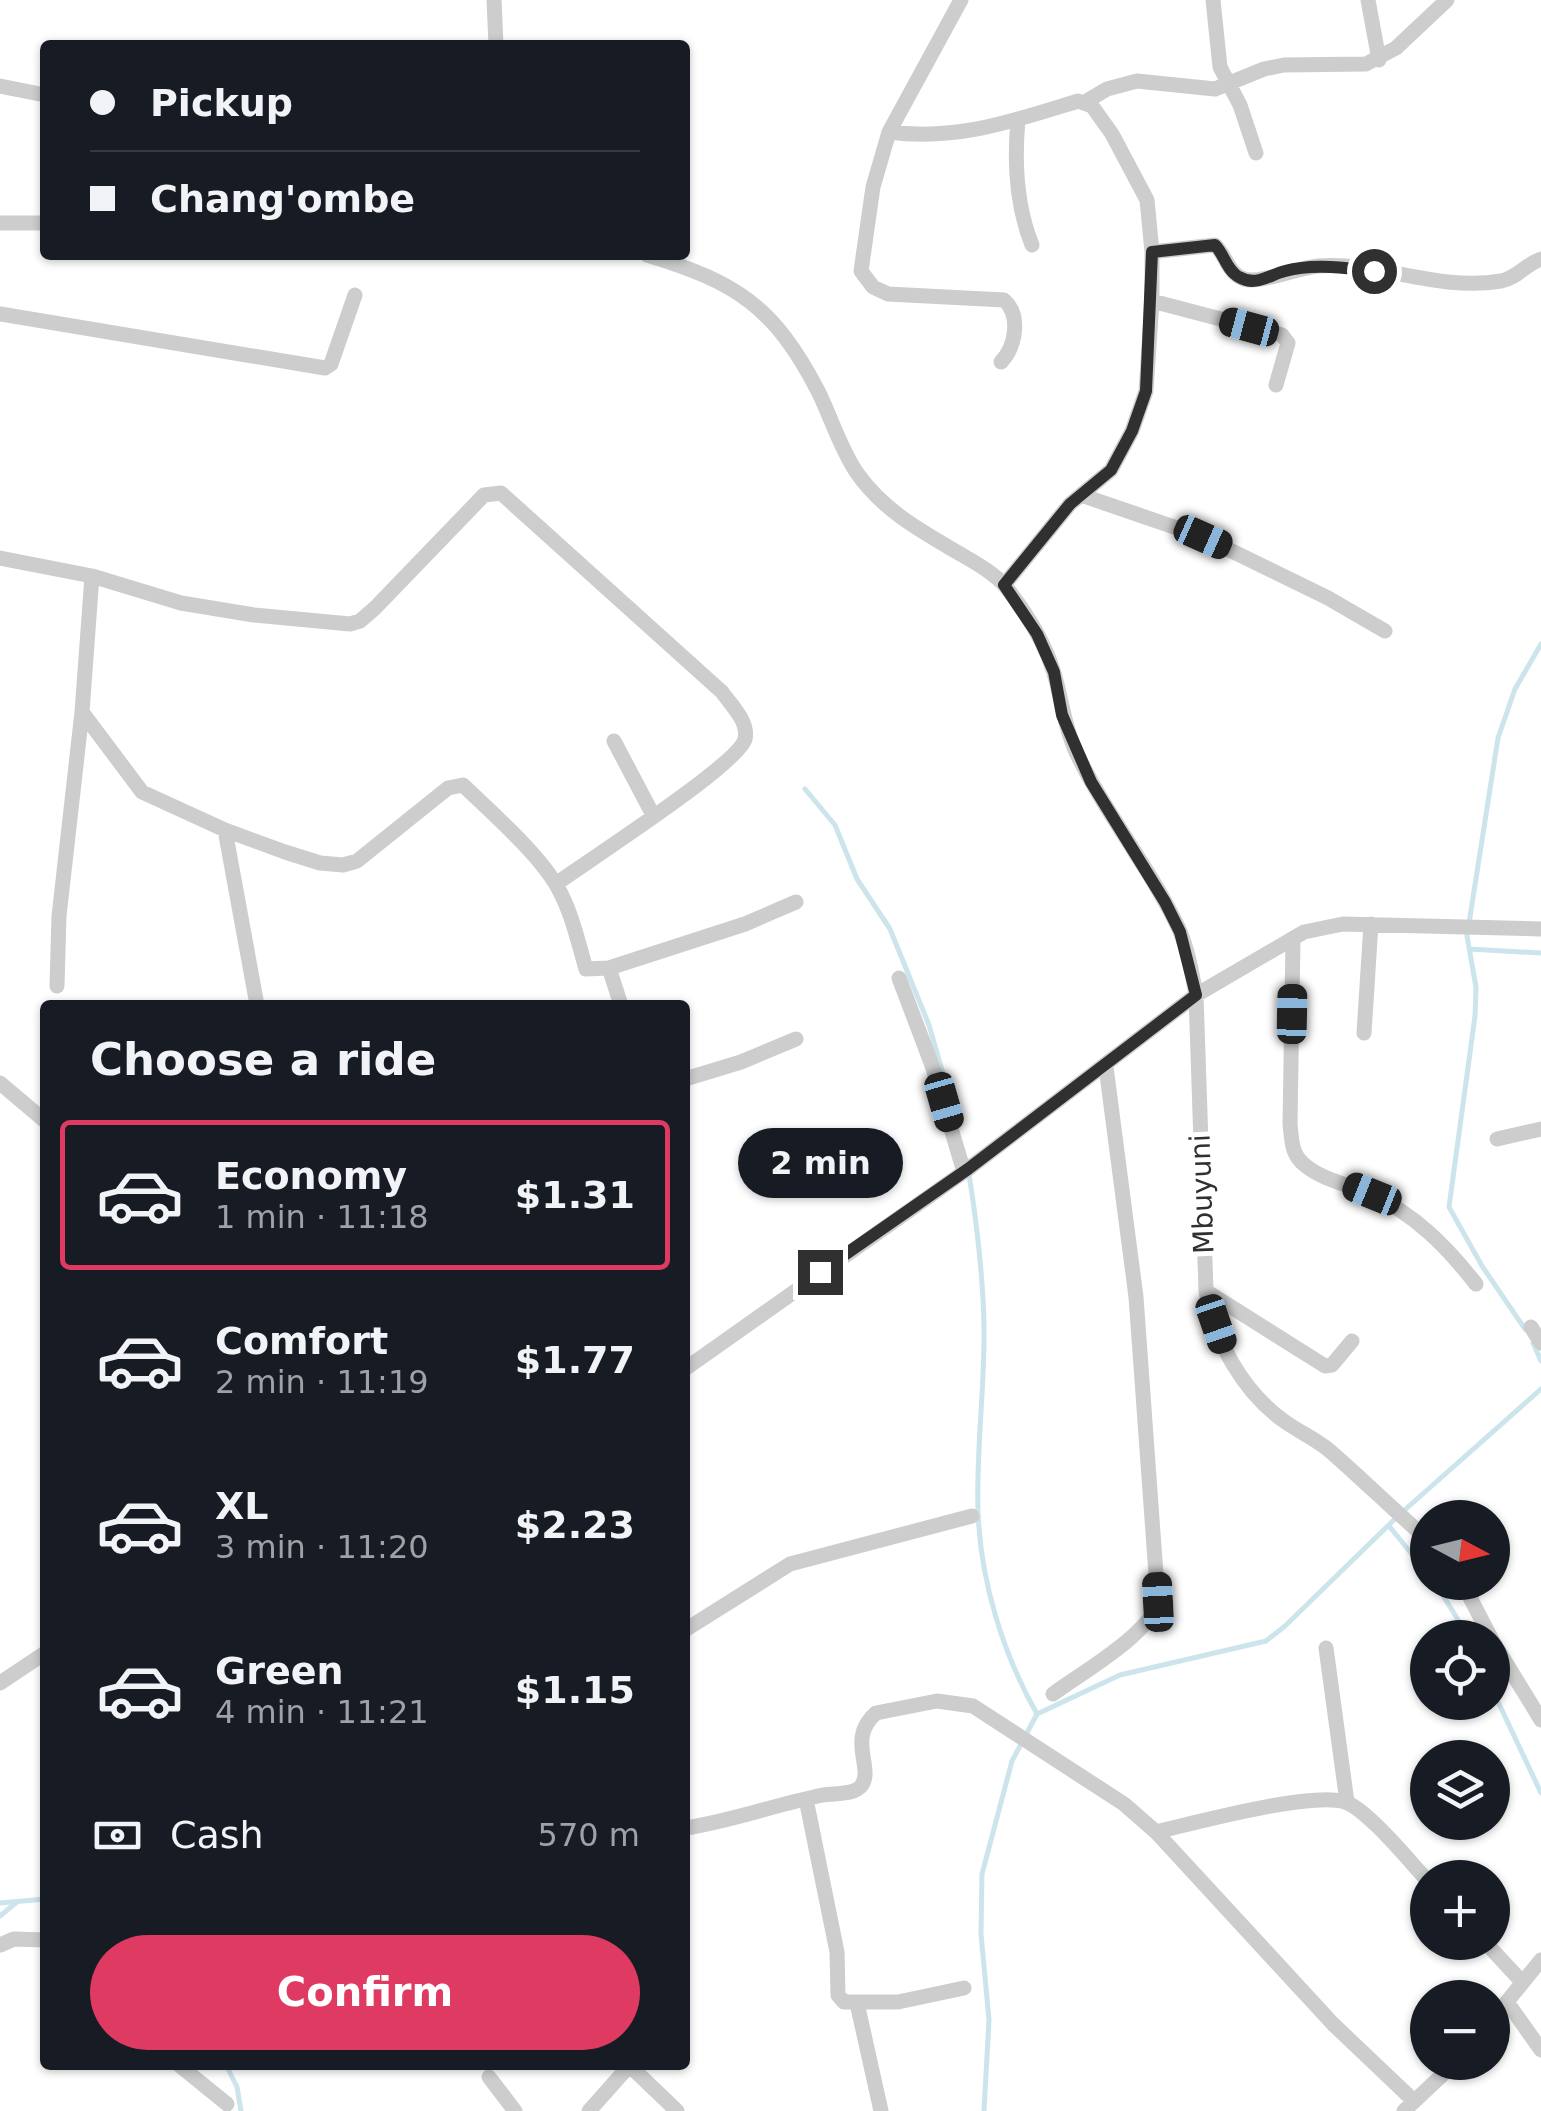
<!DOCTYPE html>
<html lang="en">
<head>
<meta charset="utf-8">
<style>
  :root { --surface:#171b24; --page:#242831; --text:#f1f3f6; --muted:#9ea1a6; --line:#363941; --accent:#df3a61 }
  body { margin:0; font-family:"DejaVu Sans",sans-serif; background:var(--page); color:var(--text); height:100vh; display:flex; flex-direction:column; font-size:38px; white-space:nowrap }
  * { box-sizing:border-box; margin:0 }
  p { font-size:32px; color:var(--muted) }
  .icon { flex:none; width:55px; height:55px; fill:none; stroke:currentColor; stroke-width:2; stroke-linecap:round; stroke-linejoin:round }
  .map { position:relative; flex:1; overflow:hidden }
  .sheet { position:absolute; left:40px; top:1000px; width:650px; height:1070px; display:flex; flex-direction:column; background:var(--surface); border-radius:10px; box-shadow:0 2px 8px #0004 }
  .sheet>* { flex:none }
  .banner { position:absolute; left:40px; top:40px; width:650px; height:220px; border-radius:10px; box-shadow:0 2px 8px #0004; display:grid; align-content:center; height:220px; padding:0 50px; background:var(--surface) }
  .needle { width:65px; rotate:97deg }
  .controls { position:absolute; left:1410px; top:1500px; display:grid; gap:20px }
  .controls a { display:grid; place-items:center; width:100px; height:100px; border-radius:50%; background:var(--surface); box-shadow:0 2px 8px #0004; font-size:50px }
  .end { position:absolute; width:45px; height:45px; margin:-22px; border:12px solid #303030; background:#fff; box-shadow:0 0 0 5px #fff }
  .from { border-radius:50% }
  .bubble { position:absolute; height:70px; border-radius:35px; background:var(--surface); box-shadow:0 2px 8px #0004; font-size:32px; font-weight:600; line-height:70px; text-align:center }
  .car { position:absolute; width:30px; height:60px; margin:-30px -15px; border-radius:12px; box-shadow:0 0 8px 2px #0007; background:linear-gradient(#222 24%,#8ab4d8 0 40%,#222 0 76%,#8ab4d8 0 86%,#222 0) }
  .banner b { display:flex; align-items:center; gap:35px; height:95px; font-size:38px }
  .banner b+b { border-top:2px solid var(--line) }
  .banner i { width:25px; height:25px; background:var(--text) }
  ul { padding:0; list-style:none }
  li { display:flex; align-items:center; gap:30px; height:150px; margin:0 20px 15px; padding:0 30px; border:5px solid transparent; border-radius:10px }
  li div { flex:1 }
  li b { display:block; font-size:38px }
  li em { font-style:normal; font-weight:600 }
  li.current { border-color:var(--accent) }
  li>.icon { width:90px; height:90px; stroke-width:1.5 }
  h2 { padding:0 50px; font-size:45px; line-height:120px }
  .pay { display:flex; align-items:center; gap:25px; height:110px; padding:0 50px; font-size:38px }
  .pay p { margin-inline-start:auto }
  .action { display:flex; gap:20px; margin-top:auto; padding:20px 50px }
  .action a { flex:1; height:115px; border-radius:60px; background:var(--accent); color:#fff; font-size:40px; font-weight:600; line-height:115px; text-align:center }
  .map>svg:first-child { display:block }
</style>
</head>
<body>
<div class="map">
<svg width="1541" height="2111" viewBox="0 0 1541 2111">
  <rect width="100%" height="100%" fill="#fff"/>
  <g fill="none" stroke-linecap="round" stroke-linejoin="round">
    <path stroke="#cce4eb" stroke-width="5" d="M805,789L835,825L857,879L890,929L929,1025L952,1105
      M1469,949L1541,953
      M969,1174C977,1225 983,1274 984,1326C985,1387 976,1449 978,1510C980,1580 1003,1654 1037,1714
      M1525,1329L1482,1266L1449,1207L1475,1016L1476,987L1467,936L1498,738L1515,689L1541,644
      M1533,1343L1541,1361
      M1389,1526L1428,1574
      M1435,1582L1469,1638
      M1492,1689L1541,1793
      M0,1903L45,1899
      M0,1916L17,1902
      M226,2065L237,2087L241,2111
      M984,2111L989,2020L981,1934L982,1874L1012,1761L1037,1714L1120,1675L1266,1641L1285,1626L1399,1515L1541,1389"/>
    <path stroke="#cdcdcd" stroke-width="15" d="M494,0L496,45
      M961,0L889,132L873,187L861,271L873,287L888,294L1004,300C1021,315 1016,346 1001,362
      M1213,0L1220,67L1240,105L1256,153
      M1368,0L1379,60
      M0,86L45,95
      M1085,102L1107,89L1137,81L1215,89L1264,69L1284,65L1366,64L1396,48L1447,0
      M1018,120C1014,163 1016,205 1032,245
      M889,132C958,141 1013,121 1078,101L1092,106L1112,134L1147,200L1152,252V301L1146,391L1132,431L1111,470L1070,504L1004,585
      M0,223H45
      M1152,252L1215,245C1226,255 1228,274 1244,279C1260,284 1297,268 1318,266C1380,261 1437,292 1501,281C1517,278 1526,264 1541,259
      M647,255C736,282 774,306 818,391C831,417 840,448 857,473C883,510 919,530 957,552C974,562 993,572 1006,587C1025,611 1045,643 1054,673C1062,700 1064,726 1076,752C1106,815 1151,869 1179,929C1188,950 1192,973 1196,995L1206,1291C1214,1340 1243,1392 1284,1421C1299,1432 1316,1439 1330,1451C1363,1480 1395,1511 1428,1540
      M1152,301L1282,335L1288,343L1276,385
      M0,314L325,368L331,364L355,295
      M1081,495L1203,537L1328,598L1385,631
      M0,558L92,576L181,603L254,615L350,624L360,621L375,608L484,495L501,493L722,692C732,706 749,722 745,739C739,764 586,862 556,884
      M82,712L142,792L225,830L285,852L320,863L343,865L357,861L448,788L463,785C492,813 539,854 558,888C572,913 578,942 586,969L609,968L621,1005
      M614,741L653,815
      M225,830L257,1005
      M1293,941L1290,1124C1292,1141 1291,1155 1306,1166C1323,1180 1350,1185 1370,1194C1414,1213 1447,1247 1476,1284
      M609,968L745,924L796,902
      M899,978L933,1068L964,1172
      M57,986L59,916L82,712L92,576
      M1364,1033L1371,924
      M685,1079L741,1062L796,1039
      M0,1083L45,1121
      M1497,1139L1541,1129
      M1206,1291L1325,1366L1332,1365L1352,1341
      M1531,1327L1541,1343
      M685,1369L968,1169L1196,995L1304,932L1343,924L1541,929
      M1462,1582L1491,1638
      M685,1630L790,1564L972,1516
      M1492,1640L1541,1720
      M1326,1648L1347,1802
      M0,1683L45,1653
      M1053,1694C1081,1673 1150,1634 1158,1602L1136,1297L1106,1067
      M806,1799L837,1952L838,1995L844,2002H898L964,1988
      M685,1828C732,1821 777,1804 823,1795C834,1793 854,1795 861,1786C875,1769 846,1739 876,1713L937,1701L973,1706L1124,1804L1156,1832L1333,2024L1414,2101
      M1156,1832C1193,1823 1313,1791 1345,1802C1367,1809 1410,1862 1428,1881
      M1485,1942L1522,1982
      M0,1945L14,1939L45,1940
      M1507,2002L1541,2050
      M857,2003L881,2111
      M1492,2020L1541,1960
      M179,2065L227,2104
      M629,2065L677,2111
      M489,2077L515,2111
      M589,2111L629,2066
      M1404,2111L1456,2062"/>
  </g>
  <g fill="none" stroke-linecap="round" stroke-linejoin="round">
    <path stroke="#303030" stroke-width="12" d="M820,1272L968,1169L1196,995L1180,932L1165,902L1091,782L1062,715L1054,672L1037,634L1004,585L1070,504L1111,470L1132,431L1146,391L1152,252L1215,245C1224,254 1227,271 1239,277C1256,287 1269,275 1285,271C1314,263 1344,268 1374,271"/>
  </g>
  <g text-anchor="middle" dominant-baseline="central" stroke-width="10" stroke-linejoin="round" paint-order="stroke">
    <g font-size="28" fill="#303030" stroke="#fff">
      <text transform="translate(1202 1194) rotate(-92)">Mbuyuni</text>
    </g>
  </g>
</svg>
<div class="controls">
<a><svg class="needle" viewBox="-14 -14 28 28"><path d="M0-13l5 13h-10z" fill="#e53935"/><path d="M0 13l5-13h-10z" fill="#9ea1a6"/></svg></a>
<a><svg class="icon" aria-label="locate" viewBox="0 0 24 24"><circle cx="12" cy="12" r="6"/><path d="M12 2v4M12 18v4M2 12h4M18 12h4"/></svg></a>
<a><svg class="icon" aria-label="layers" viewBox="0 0 24 24"><path d="M12 4l9 5-9 5-9-5zM3 14l9 5 9-5"/></svg></a>
<a>+</a>
<a>−</a>
</div>
<i class="end from" style="left:1374px;top:271px"></i>
<i class="end" style="left:820px;top:1272px"></i>
<div class="bubble" style="left:738px;top:1128px;width:165px">2 min</div>
<i class="car" style="left:1249px;top:327px;rotate:285deg"></i>
<i class="car" style="left:1203px;top:537px;rotate:114deg"></i>
<i class="car" style="left:1292px;top:1014px;rotate:1deg"></i>
<i class="car" style="left:944px;top:1102px;rotate:164deg"></i>
<i class="car" style="left:1372px;top:1194px;rotate:292deg"></i>
<i class="car" style="left:1216px;top:1324px;rotate:161deg"></i>
<i class="car" style="left:1158px;top:1602px;rotate:357deg"></i>
<div class="banner">
<b><i class="from"></i>Pickup</b>
<b><i></i>Chang'ombe</b>
</div>
<section class="sheet">
<h2>Choose a ride</h2>
<ul>
<li class="current"><svg class="icon" aria-label="car" viewBox="0 0 24 24"><path d="M5 17H2v-5l4-1 3-4h7l3 4 3 1v5h-3M9 17h6M6 11h13"/><circle cx="7" cy="17" r="2"/><circle cx="17" cy="17" r="2"/></svg><div><b>Economy</b><p>1 min · 11:18</p></div><em>$1.31</em></li>
<li><svg class="icon" aria-label="car" viewBox="0 0 24 24"><path d="M5 17H2v-5l4-1 3-4h7l3 4 3 1v5h-3M9 17h6M6 11h13"/><circle cx="7" cy="17" r="2"/><circle cx="17" cy="17" r="2"/></svg><div><b>Comfort</b><p>2 min · 11:19</p></div><em>$1.77</em></li>
<li><svg class="icon" aria-label="car" viewBox="0 0 24 24"><path d="M5 17H2v-5l4-1 3-4h7l3 4 3 1v5h-3M9 17h6M6 11h13"/><circle cx="7" cy="17" r="2"/><circle cx="17" cy="17" r="2"/></svg><div><b>XL</b><p>3 min · 11:20</p></div><em>$2.23</em></li>
<li><svg class="icon" aria-label="car" viewBox="0 0 24 24"><path d="M5 17H2v-5l4-1 3-4h7l3 4 3 1v5h-3M9 17h6M6 11h13"/><circle cx="7" cy="17" r="2"/><circle cx="17" cy="17" r="2"/></svg><div><b>Green</b><p>4 min · 11:21</p></div><em>$1.15</em></li>
</ul>
<div class="pay"><svg class="icon" aria-label="cash" viewBox="0 0 24 24"><path d="M3 7h18v10H3z"/><circle cx="12" cy="12" r="2"/></svg>Cash<p>570 m</p></div>
<div class="action"><a>Confirm</a></div>
</section>
</div>
</body>
</html>
